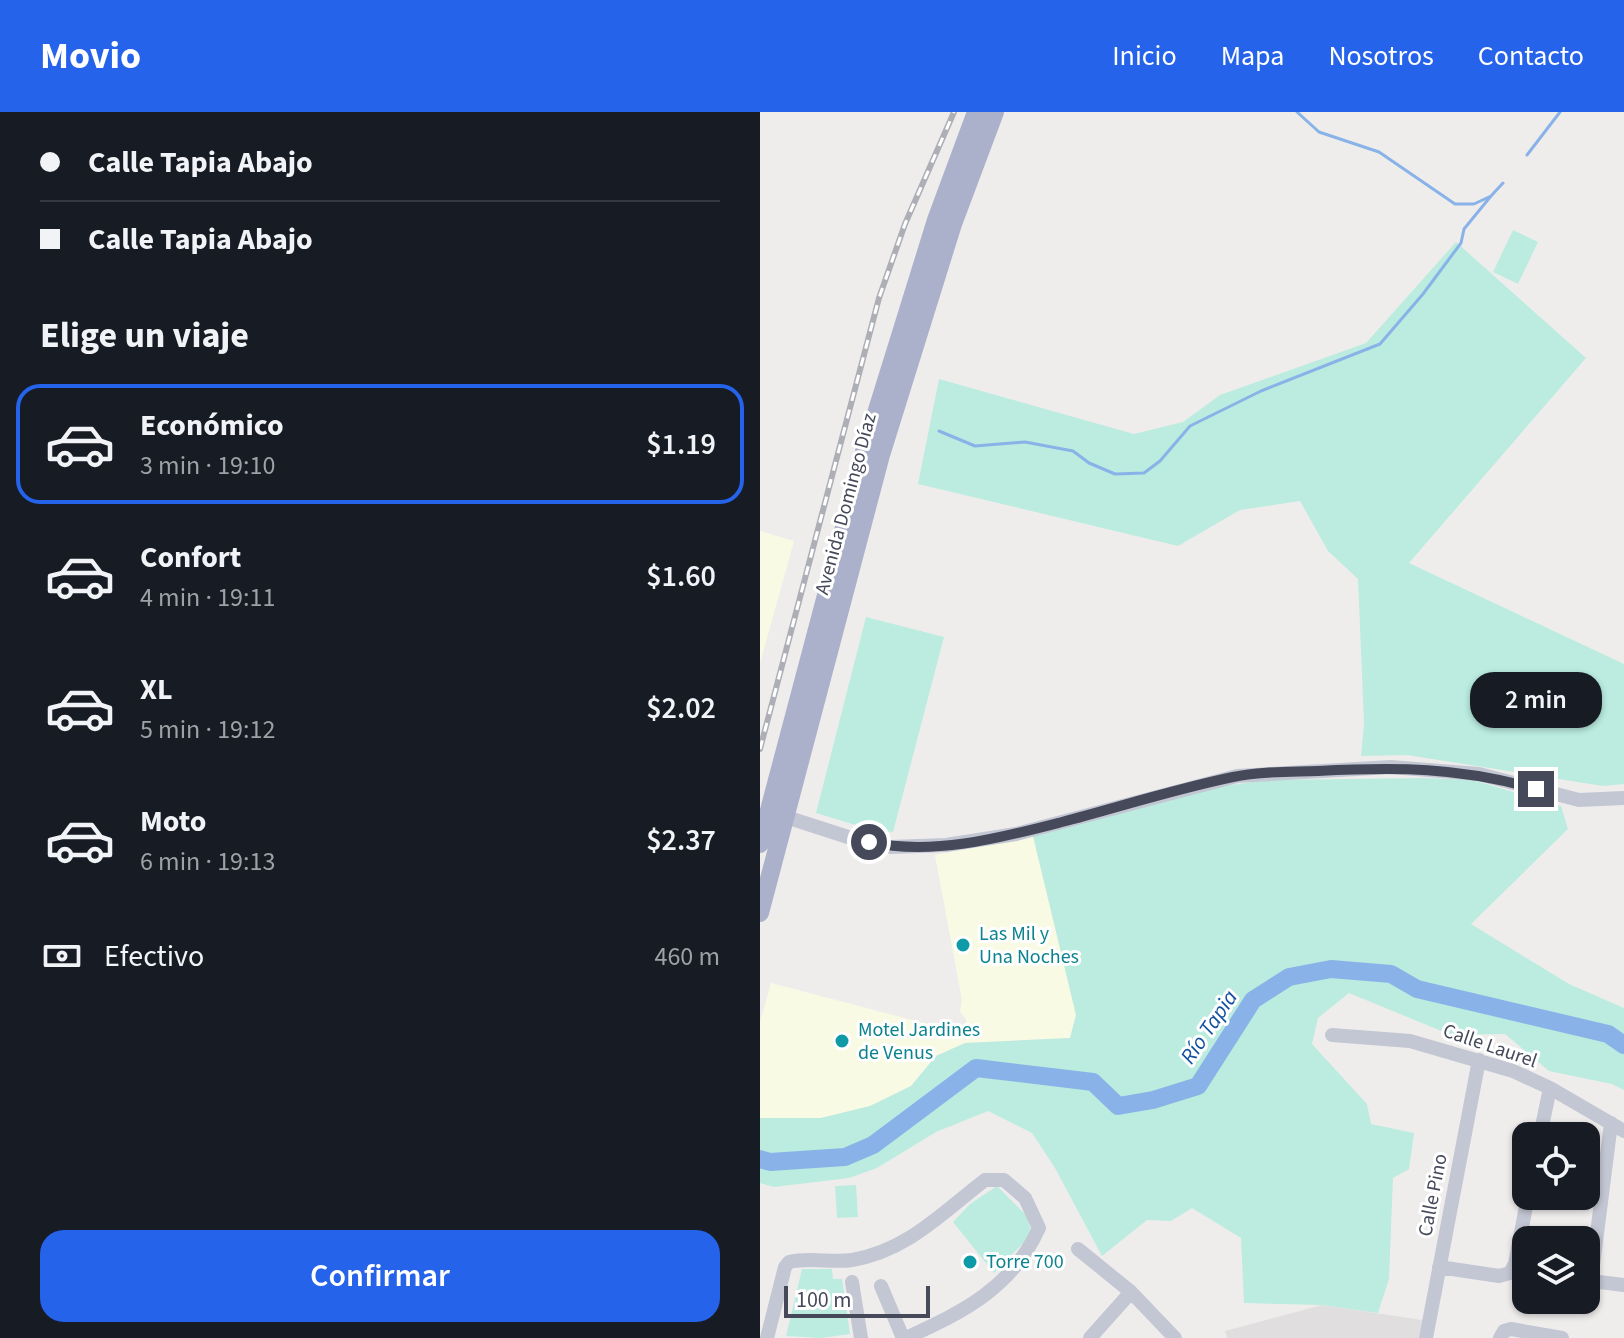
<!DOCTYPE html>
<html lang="es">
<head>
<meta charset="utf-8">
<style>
  :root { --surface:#171b24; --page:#20242c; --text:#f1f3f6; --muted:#9ea1a6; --line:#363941; --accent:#2563eb }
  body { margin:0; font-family:"Source Sans 3",sans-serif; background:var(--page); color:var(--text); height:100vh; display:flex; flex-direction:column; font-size:30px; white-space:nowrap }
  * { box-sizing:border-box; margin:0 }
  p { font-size:26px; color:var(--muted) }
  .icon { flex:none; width:44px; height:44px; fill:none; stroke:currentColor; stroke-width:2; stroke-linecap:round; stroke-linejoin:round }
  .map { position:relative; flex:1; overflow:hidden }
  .side { display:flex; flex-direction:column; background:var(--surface); width:760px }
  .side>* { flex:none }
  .top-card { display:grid; align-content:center; height:176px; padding:0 40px; background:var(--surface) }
  .buttons { position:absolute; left:752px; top:1010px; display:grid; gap:16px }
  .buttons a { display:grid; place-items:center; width:88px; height:88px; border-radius:16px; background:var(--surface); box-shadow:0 2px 6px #0004; font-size:40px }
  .scale { position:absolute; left:24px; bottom:20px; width:146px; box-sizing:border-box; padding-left:8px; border:4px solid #454959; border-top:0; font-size:22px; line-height:28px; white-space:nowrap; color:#454959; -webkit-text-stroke:6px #fff; paint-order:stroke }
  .end { position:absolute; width:36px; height:36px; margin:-18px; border:10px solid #454959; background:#fff; box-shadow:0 0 0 4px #fff }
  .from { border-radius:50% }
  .bubble { position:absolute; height:56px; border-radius:24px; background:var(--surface); box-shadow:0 2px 6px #0004; font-size:26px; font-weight:600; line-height:56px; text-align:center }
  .top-card b { display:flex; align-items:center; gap:28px; height:76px; font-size:30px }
  .top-card b+b { border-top:2px solid var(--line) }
  .top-card i { width:20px; height:20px; background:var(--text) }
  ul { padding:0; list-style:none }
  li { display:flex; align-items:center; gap:24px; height:120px; margin:0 16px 12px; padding:0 24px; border:4px solid transparent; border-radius:24px }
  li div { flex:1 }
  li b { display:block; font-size:30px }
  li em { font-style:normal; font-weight:600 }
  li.current { border-color:var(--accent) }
  li>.icon { width:72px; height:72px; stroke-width:1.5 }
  h2 { padding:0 40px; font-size:36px; line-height:96px }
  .pay { display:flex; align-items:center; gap:20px; height:88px; padding:0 40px; font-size:30px }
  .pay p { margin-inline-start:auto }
  .primary-button { display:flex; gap:16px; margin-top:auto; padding:16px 40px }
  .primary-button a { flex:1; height:92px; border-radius:24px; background:var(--accent); color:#fff; font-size:32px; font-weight:600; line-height:92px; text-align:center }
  header { display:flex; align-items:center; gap:48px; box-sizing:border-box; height:112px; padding:0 40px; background:var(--accent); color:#fff }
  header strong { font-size:38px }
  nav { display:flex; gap:44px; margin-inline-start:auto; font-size:28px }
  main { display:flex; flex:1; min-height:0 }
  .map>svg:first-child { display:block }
</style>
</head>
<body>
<header>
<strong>Movio</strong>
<nav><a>Inicio</a><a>Mapa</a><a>Nosotros</a><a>Contacto</a></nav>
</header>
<main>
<section class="side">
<div class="top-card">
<b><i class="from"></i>Calle Tapia Abajo</b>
<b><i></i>Calle Tapia Abajo</b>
</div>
<h2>Elige un viaje</h2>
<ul>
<li class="current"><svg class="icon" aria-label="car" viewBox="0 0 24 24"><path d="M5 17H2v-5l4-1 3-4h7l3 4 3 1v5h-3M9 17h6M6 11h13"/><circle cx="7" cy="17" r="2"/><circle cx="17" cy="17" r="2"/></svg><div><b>Económico</b><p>3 min · 19:10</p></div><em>$1.19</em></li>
<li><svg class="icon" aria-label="car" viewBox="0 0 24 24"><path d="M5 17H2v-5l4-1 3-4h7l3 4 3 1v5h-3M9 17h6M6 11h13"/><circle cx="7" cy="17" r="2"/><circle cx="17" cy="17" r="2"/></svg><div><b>Confort</b><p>4 min · 19:11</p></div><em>$1.60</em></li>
<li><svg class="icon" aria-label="car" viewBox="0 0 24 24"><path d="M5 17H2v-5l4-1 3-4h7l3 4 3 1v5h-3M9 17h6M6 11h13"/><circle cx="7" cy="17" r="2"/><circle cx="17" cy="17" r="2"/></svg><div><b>XL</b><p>5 min · 19:12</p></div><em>$2.02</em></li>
<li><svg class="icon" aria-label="car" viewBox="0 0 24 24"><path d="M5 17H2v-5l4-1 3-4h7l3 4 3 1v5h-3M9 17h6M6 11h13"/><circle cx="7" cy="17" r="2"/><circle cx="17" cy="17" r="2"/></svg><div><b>Moto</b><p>6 min · 19:13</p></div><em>$2.37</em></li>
</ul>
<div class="pay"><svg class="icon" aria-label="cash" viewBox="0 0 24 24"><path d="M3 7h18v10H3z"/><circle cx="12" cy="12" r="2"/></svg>Efectivo<p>460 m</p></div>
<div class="primary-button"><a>Confirmar</a></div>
</section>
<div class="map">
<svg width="864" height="1226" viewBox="0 0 864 1226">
  <rect width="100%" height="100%" fill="#efedec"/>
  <path fill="#f9fae4" d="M0,419L34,429L0,551Z
    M273,724L316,903L310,926L205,931L176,944L151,974L110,994L61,1006H0V910L11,871L179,915L207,919L206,907L200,900L202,888L175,743Z"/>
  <path fill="#e0dede" d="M562,1193L662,1208L659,1226H467L465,1219Z"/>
  <path fill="#bbecdf" d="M753,118L778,130L758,172L733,160Z
    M696,130L826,246L649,451L864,552V672L843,674L647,643L601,644L604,611L598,467L568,439L540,389L480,398L418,434L158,372L179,267L374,322L423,310L460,283L606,231Z
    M106,505L184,525L133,720L112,718L56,701Z
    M665,666L713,668L801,694L808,717L711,812L809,872L864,896V978L852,972L789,959L745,922L691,923L589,881L558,906L552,932L607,992L611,1012L654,1021L649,1057L633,1066L629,1167L618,1201L562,1193L484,1191L481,1126L432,1096L411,1109L387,1108L342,1144L295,1056L272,1021L228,999L176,1020L117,1056L89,1066L14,1075L0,1071V1006H61L110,994L151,974L176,944L205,931L310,926L316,903L273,724L455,675L509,668Z
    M96,1073L98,1105L77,1106L75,1074Z
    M237,1074L267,1104L272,1122L234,1161L193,1110L210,1092Z
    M42,1157H72L73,1167H82L90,1222L61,1226L26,1224Z"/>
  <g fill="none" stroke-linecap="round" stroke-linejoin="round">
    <path stroke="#89b3e8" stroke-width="3" d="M537,0L559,20L619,40L695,92H714L731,84L743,71
      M767,43L800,0
      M179,319L215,334L265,330L313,339L329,351L355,362L384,361L400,349L430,314L501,279L620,232L663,182L701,131L704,117L731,84"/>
    <path stroke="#89b3e8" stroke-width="18" d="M0,1047L10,1050L85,1045L113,1033L216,956L333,970L358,994L393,988L438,974L493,888L529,865L571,857L631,862L657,877L848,922L864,933"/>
    <path stroke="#c3c6d3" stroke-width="14" d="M26,705L88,725L131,735L186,733L256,722L477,664L631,655L719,662L819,688L864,686
      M572,923L650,929L753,959L790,976L864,1019
      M851,1011L831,1169L864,1173
      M780,1024L790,976
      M318,1137L371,1180L415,1226
      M679,1155L739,1164L750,1161L755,1152L768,1084
      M92,1170L101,1226
      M121,1174L143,1226
      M7,1226L25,1155L29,1150C50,1145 71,1151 92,1148C147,1139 182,1101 225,1068H244L265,1086L279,1116C252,1176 203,1200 146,1226
      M330,1226L371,1180
      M666,1226L719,948
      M740,1226L744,1219L751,1217L802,1226"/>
    <path stroke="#acb1cb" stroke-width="18" d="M0,732L104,340L176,108L216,0
      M0,801L121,343L193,112L235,0"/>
    <defs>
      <path id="rail" d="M0,637L119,186L145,112L194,0"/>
    </defs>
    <use href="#rail" stroke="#aeafb6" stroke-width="6"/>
    <use href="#rail" stroke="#fff" stroke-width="3" stroke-dasharray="9" stroke-linecap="butt"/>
  </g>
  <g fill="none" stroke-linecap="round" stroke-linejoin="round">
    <path stroke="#454959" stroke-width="10" d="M109,730C173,744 240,726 302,710C359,695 415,677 473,665C501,659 530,660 558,659C637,655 699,655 776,677"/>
  </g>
  <g fill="#0f9aa8" stroke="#fff" stroke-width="3">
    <circle cx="203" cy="833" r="8"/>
    <circle cx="82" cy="929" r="8"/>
    <circle cx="210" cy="1150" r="8"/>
  </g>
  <g text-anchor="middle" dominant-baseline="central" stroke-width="6" stroke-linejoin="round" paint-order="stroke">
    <g font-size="20" fill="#454959" stroke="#fff">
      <text transform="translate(86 392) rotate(-75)">Avenida Domingo Díaz</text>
      <text transform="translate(730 934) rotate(19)">Calle Laurel</text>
      <text transform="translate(673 1083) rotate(-79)">Calle Pino</text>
    </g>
    <g font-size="20" fill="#0d838f" stroke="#fff" text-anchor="start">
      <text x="219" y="822">Las Mil y<tspan x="219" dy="23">Una Noches</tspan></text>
      <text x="98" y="918">Motel Jardines<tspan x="98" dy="23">de Venus</tspan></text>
      <text x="226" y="1150">Torre 700</text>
    </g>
    <g font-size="22" font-style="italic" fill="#114fa0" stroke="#fff">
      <text transform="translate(449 915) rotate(-56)">Río Tapia</text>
    </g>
  </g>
</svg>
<div class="buttons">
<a><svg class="icon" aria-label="locate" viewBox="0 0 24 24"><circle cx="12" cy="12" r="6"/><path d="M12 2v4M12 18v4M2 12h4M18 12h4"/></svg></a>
<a><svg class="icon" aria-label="layers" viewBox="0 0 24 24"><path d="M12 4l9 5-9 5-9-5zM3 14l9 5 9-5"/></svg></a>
</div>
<div class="scale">100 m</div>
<i class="end from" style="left:109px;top:730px"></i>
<i class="end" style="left:776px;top:677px"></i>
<div class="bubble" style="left:710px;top:560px;width:132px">2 min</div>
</div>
</main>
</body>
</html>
